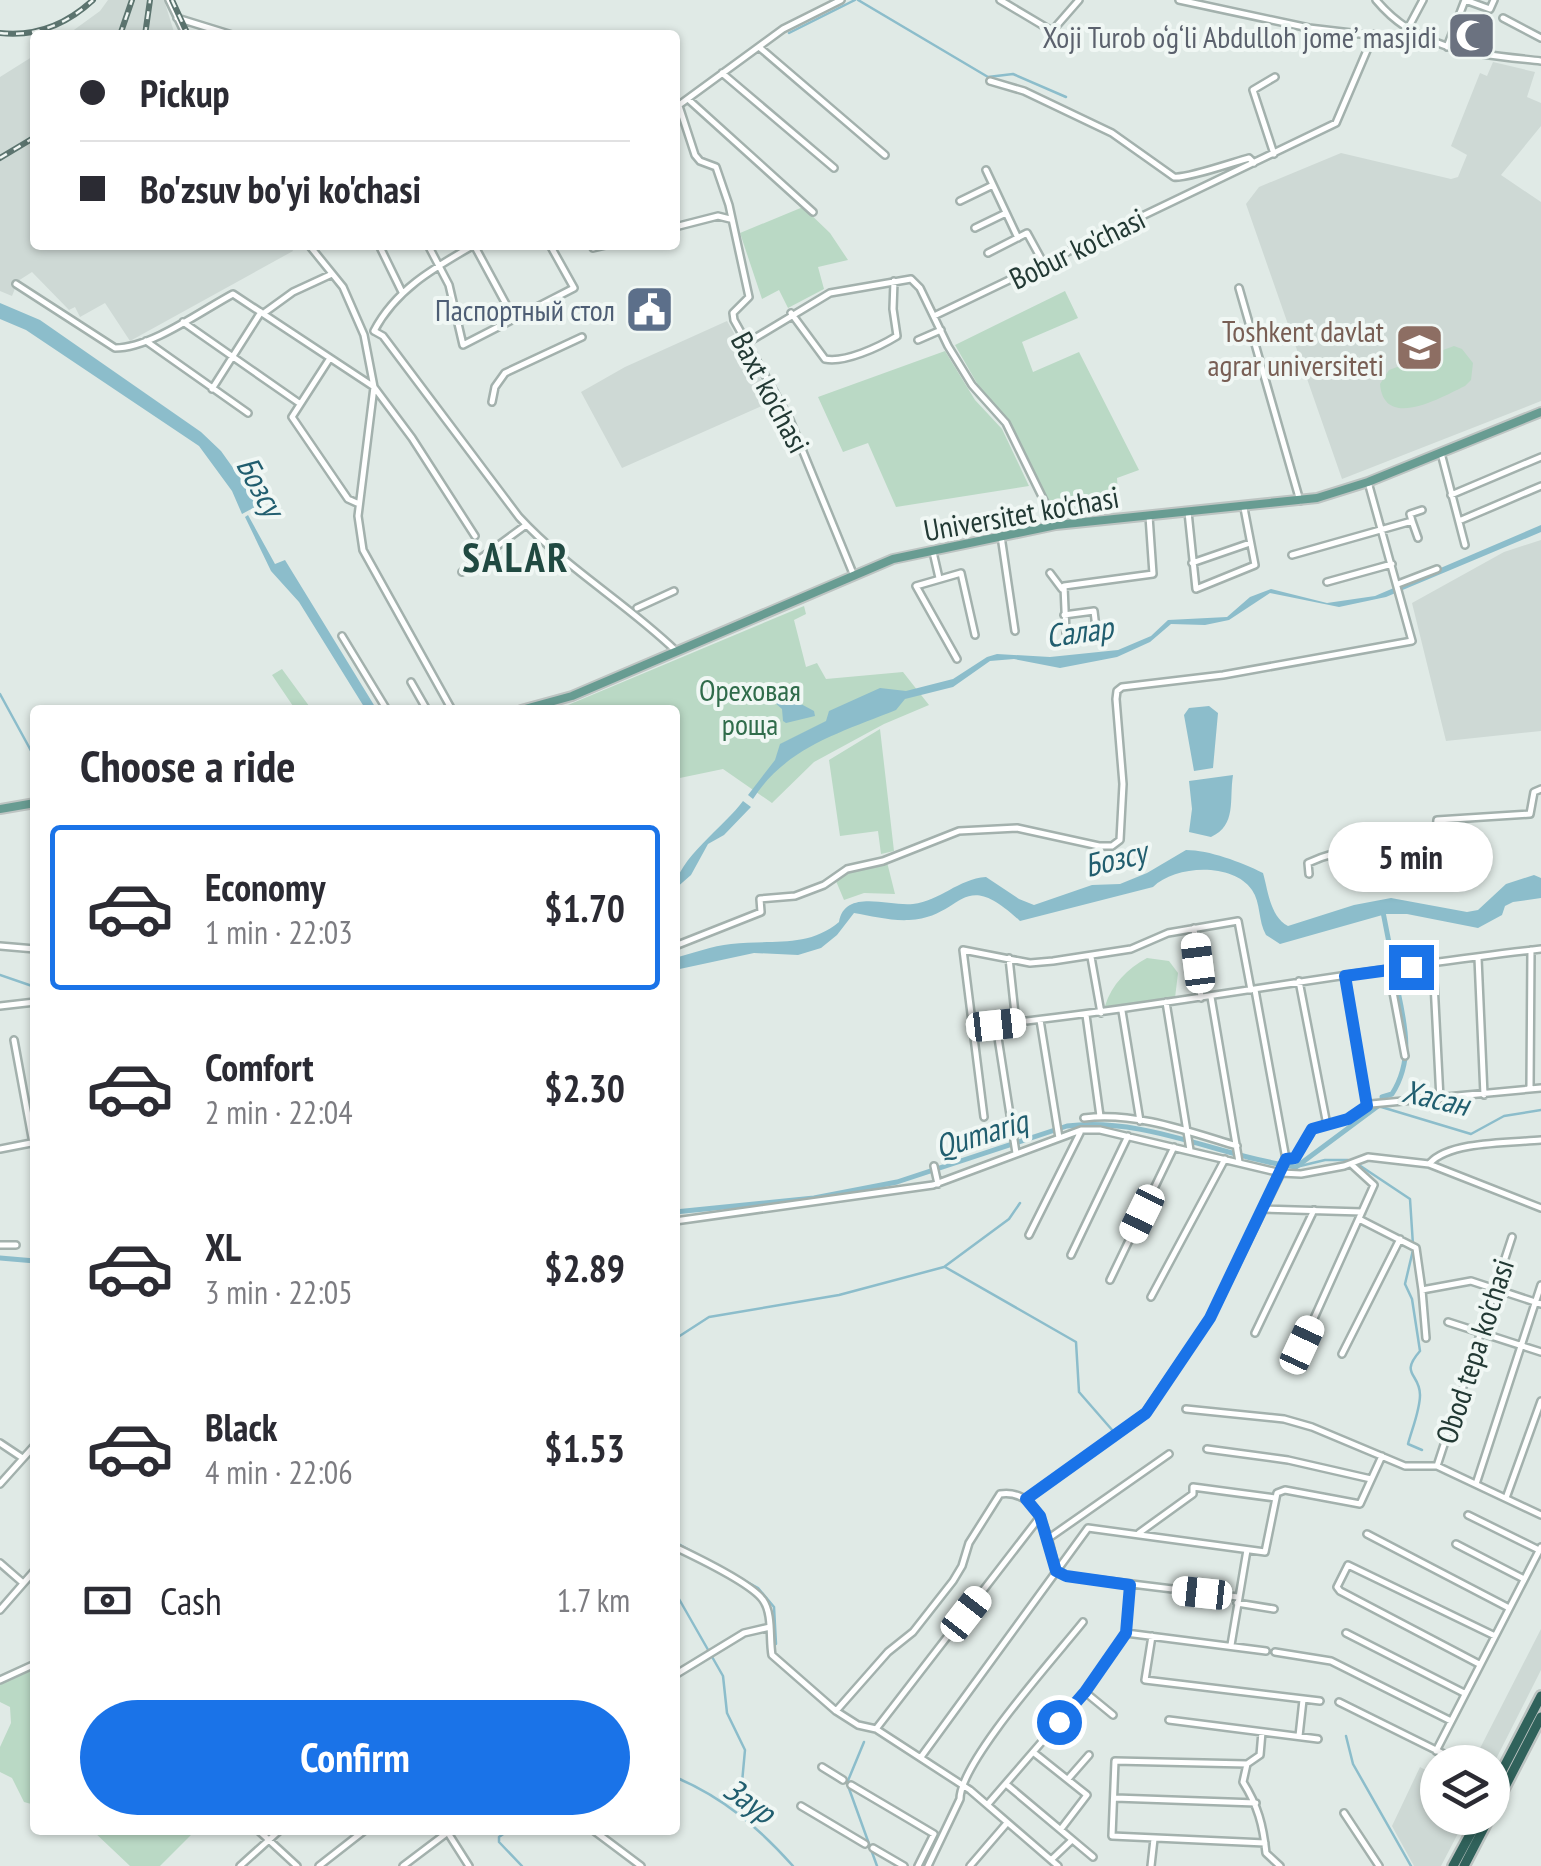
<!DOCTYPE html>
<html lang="en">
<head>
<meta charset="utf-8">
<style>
  :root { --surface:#fff; --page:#f2f2f3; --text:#2b2b33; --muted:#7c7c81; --line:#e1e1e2; --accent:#1a73e8 }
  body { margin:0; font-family:"PT Sans Narrow",sans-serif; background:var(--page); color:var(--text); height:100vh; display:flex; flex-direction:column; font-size:38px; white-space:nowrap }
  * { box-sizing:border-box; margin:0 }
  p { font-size:32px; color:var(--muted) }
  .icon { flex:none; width:55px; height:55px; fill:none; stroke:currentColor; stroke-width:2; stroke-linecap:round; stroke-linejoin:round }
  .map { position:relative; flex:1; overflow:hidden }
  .details { position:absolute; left:30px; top:705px; width:650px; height:1130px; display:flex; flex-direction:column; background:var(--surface); border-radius:10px; box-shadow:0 2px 8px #0004 }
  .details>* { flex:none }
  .hud { position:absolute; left:30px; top:30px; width:650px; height:220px; border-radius:10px; box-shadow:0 2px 8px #0004; display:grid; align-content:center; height:220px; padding:0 50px; background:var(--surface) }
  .tools { position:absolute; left:1420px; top:1745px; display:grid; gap:20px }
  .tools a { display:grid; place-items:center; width:90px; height:90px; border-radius:50%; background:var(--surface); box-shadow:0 2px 8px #0004; font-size:50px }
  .end { position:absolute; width:45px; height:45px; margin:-22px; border:12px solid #1a73e8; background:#fff; box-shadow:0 0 0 5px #fff }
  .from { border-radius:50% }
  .bubble { position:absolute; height:70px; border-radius:35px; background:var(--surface); box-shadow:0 2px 8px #0004; font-size:32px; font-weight:700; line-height:70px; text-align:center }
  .car { position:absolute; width:30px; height:60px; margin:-30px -15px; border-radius:12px; box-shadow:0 0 8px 2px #0007; background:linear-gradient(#fff 24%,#345 0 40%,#fff 0 76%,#345 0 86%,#fff 0) }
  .hud b { display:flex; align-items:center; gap:35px; height:95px; font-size:38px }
  .hud b+b { border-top:2px solid var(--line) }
  .hud i { width:25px; height:25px; background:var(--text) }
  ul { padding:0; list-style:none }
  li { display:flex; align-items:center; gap:30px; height:165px; margin:0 20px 15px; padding:0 30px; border:5px solid transparent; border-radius:10px }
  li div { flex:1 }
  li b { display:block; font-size:38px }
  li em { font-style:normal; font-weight:700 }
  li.selected { border-color:var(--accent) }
  li>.icon { width:90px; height:90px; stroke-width:1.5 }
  h2 { padding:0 50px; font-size:45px; line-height:120px }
  .pay { display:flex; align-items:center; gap:25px; height:110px; padding:0 50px; font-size:38px }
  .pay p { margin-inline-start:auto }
  .cta { display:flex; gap:20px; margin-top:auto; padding:20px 50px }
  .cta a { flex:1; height:115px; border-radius:60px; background:var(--accent); color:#fff; font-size:40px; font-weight:700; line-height:115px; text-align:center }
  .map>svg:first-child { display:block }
</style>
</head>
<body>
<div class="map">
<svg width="1541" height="1866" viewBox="0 0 1541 1866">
  <rect width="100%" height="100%" fill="#e0eae6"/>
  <path fill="#ced9d5" d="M108,0H164L175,35H67L100,11Z
    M35,55V245H290L293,251L130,341L105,303L80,317L75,307L69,310L32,272L18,281L12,296L0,291V77Z
    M1493,62L1535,72L1527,97L1541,103V126L1501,175L1541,202V401L1342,479L1246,204L1259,187L1341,153L1451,179L1458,177L1467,155L1451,146L1480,73L1487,76Z
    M727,321L773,401L622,468L581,392L625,367Z
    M1541,540V731L1446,741L1412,603L1504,552Z
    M1541,1629V1670L1493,1765L1473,1762Z
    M1420,1767L1437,1776L1438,1818H1466L1441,1866H1414L1392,1826Z"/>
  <path fill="#bad9c5" d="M803,207L830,233L848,260L818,267L824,289L788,308L779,290L762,299L740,233Z
    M1065,291L1078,318L1022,342L1033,372L1079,352L1139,470L1117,478L1119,509L1054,518L1008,418L986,399L955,345Z
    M1454,346L1462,349L1473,363L1471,380L1465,386C1442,397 1384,431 1380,384L1389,370Z
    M945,351L975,400L1002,429L1029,486L896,507L868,443L843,452L818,397Z
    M804,606L806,614L794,620L806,667L817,663L826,679L903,672L929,705L884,724L814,762L772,803L723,769L675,779V710H556Z
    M282,669L312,710H288L293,706L272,675Z
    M880,729L894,851L881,854L878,831L840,836L829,760Z
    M887,862L895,894L864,893L844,900L836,881L848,870Z
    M1147,958L1169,961L1178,973L1175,998L1117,1010L1105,1006C1112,984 1127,969 1147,958Z
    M35,1669V1805L24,1802L12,1778L0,1772V1747L11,1723L10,1707L0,1702V1684Z
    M92,1830H196L160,1866H130Z"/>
  <path fill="#8cbdcb" d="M0,303L40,320L201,432L221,451L256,500L255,507L242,514L232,491L199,446L26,330L0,319Z
    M248,515L275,564L285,560L377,710H366L299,602L271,571L245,517Z
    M1541,525V532L1386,597L1339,607L1270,593L1229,620L1205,625L1171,624L1150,642L1117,657L1060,668L1014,659L990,661L953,687L905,699L896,710C842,732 786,747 753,799L748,795L775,760L780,744L826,721L829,711L880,688L906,691L953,679L987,657L997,654L1050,657L1118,650L1151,636L1168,620L1227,617L1250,597L1271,589L1327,603L1375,596Z
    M774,702L801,704L814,711L815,716L786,723L783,721L782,709Z
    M1209,706L1218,713L1213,768L1194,771L1184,715L1189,708Z
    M1233,775C1229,800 1237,825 1211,837L1189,832L1192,809L1189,781Z
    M743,801L751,807L724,835L708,844L691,875L675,889C676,860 726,825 743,801Z
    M1186,850C1209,850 1241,862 1263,873C1268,890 1270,917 1288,926L1354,905L1391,898L1467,912L1478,910L1506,884L1534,875L1541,878V898L1513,902L1505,906L1502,915L1478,928L1407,914H1386L1280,944L1266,935C1258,921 1261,903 1252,890C1233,862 1175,865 1153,887L1020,921C960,865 965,917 909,920C891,921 871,916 854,913L837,935L821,948L798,955L754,953L675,970V958C693,953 712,946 731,944C769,939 807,949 839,922C845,888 890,907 913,904C940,901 958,879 986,877L1019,899L1034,905L1092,885L1120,884L1147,873Z"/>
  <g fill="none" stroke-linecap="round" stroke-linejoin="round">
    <path stroke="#8cbdcb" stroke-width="2.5" d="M858,0L988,77L1013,74L1066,97
      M789,33L855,0
      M0,694L35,758
      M0,975L35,987
      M1378,1106L1471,1134L1504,1116L1541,1110
      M1359,1165L1410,1199L1413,1245
      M1296,1167L1325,1160H1348
      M1413,1250L1405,1284L1412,1299L1420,1351C1399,1375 1420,1373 1420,1395C1420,1410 1412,1429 1408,1444L1422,1450
      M945,1267L1076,1342L1079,1392L1113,1431
      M675,1339L709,1317L839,1295L944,1267L1009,1219L1020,1203
      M675,1542L758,1588L774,1607L776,1644
      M675,1592L723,1676L727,1713L745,1750L739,1815
      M1346,1736L1353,1764L1411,1866
      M864,1742L847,1783L877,1866
      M675,1777C723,1797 759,1828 793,1866
      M509,1830L499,1837V1842L522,1866"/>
    <path stroke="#8cbdcb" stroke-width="5" d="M1383,912L1392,958
      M1382,1097L1392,1094C1417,1055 1402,1015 1394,972
      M675,1212L814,1198L897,1182L1067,1126C1144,1116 1221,1157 1296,1167L1378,1106
      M0,1258L35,1261"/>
    <defs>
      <path id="minor" d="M169,0L186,35
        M1000,0L1052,31L1079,0
        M1179,0L1309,28L1428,42
        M1376,0C1419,52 1478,54 1541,61
        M1465,0L1490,9L1494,0
        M177,18L232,35
        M1503,18L1541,38
        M1407,30L1423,0
        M759,47L885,155
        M1447,47L1465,0
        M722,73L834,168
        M990,81L1024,91L1112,133L1174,177C1186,179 1234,162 1249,158L1254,163
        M689,100L813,212
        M679,106L695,155L700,161L716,167L729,205L749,297L733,313L734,320L790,420L854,576
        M675,108L783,29L841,0
        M1274,154L1253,90L1275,77
        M986,170L1018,238
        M960,201L993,185
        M675,227L718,216L730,219
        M975,228L1006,213
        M309,245L343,287L364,335L374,387L358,516L363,550L452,710
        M379,245L402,292
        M428,245L449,285L463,345L574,288L550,245
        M474,245L513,317
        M593,248L606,245
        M988,253L1027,233L1044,264
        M16,284L115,348C151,348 201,311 233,294L374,387L412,438L475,536
        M1239,288L1300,501
        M264,313L293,292L332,274
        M791,313L825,359C845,363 879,347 897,336L893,309L894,281
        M934,316L1336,123L1374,34
        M183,322L299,403
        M374,331L383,336L519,517C566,568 626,603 675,650
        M374,331C396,289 434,268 474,245
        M918,340L941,330
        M146,341L248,413
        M745,344L830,293L911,279L920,288L948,346L972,385L1006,423L1056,525
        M330,358L292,417L348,499L359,504
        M212,389L261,312
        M492,402L495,387L505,373L582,337
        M1441,453L1465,545
        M1451,495L1541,457
        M1188,512L1196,589L1255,565L1244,508
        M1412,521L1410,514L1422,510
        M1459,521L1541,486
        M1001,536L1015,631
        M933,552L939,578
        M1292,555L1412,521L1418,538
        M1192,563L1250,543
        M462,572L526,525
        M1050,573L1062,589
        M1327,582L1392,564
        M1398,584L1437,569
        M637,608L674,591
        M1064,615L1094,611L1096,628H1106
        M1066,633L1064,586L1153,574L1149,516
        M342,636L387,710
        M957,659L916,586L961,573L975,635
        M411,682L427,710
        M1309,874L1308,863C1347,844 1389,847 1432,848L1435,846L1437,820L1530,814L1534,792L1541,789
        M1194,928L1201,998
        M0,946L35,949
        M675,946L761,912L760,899L795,896L824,885L847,869L883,861L959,831L1017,828L1099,846H1112L1120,840L1123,784L1116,699L1117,691L1122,687L1223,675L1412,641L1368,482
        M1091,957L1101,1013
        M1009,958L1016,1023
        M1478,958L1484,1095
        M1433,963L1440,1099
        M1389,971L1405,1056
        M1345,976L1367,1106
        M1299,981L1327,1125
        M1211,997L1239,1162
        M1166,1002L1190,1150
        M0,1006L35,1002
        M1122,1011L1140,1121
        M1086,1015L1100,1116
        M1040,1020L1059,1138
        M996,1025L1016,1153
        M971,1027C1162,1008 1350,970 1541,949
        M14,1040L33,1143
        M1530,1087L1531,950
        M984,1117L963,950L1030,963L1053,961L1131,949L1168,933L1238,921L1251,990
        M1084,1118C1134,1111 1190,1132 1237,1146
        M0,1149L31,1143
        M1288,1159L1295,1158L1313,1129L1348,1119L1371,1104L1541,1088
        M1430,1163C1450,1141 1510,1143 1541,1140
        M934,1166L938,1184
        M1265,1209L1362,1212
        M1359,1219L1416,1248L1422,1290L1471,1281L1541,1304
        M675,1221L933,1185L1081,1130H1100L1281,1173L1301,1174L1344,1166L1368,1157L1429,1164L1541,1208
        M1029,1235L1080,1133
        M0,1245H16
        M1071,1255L1128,1136
        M1110,1280L1174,1147
        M1422,1290L1426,1338
        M1151,1297L1225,1159
        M1448,1322L1541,1352
        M1255,1333L1314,1210
        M1302,1345L1374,1185L1351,1164
        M1342,1354L1400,1239
        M1186,1409L1284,1419L1312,1427L1405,1466H1437L1541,1515
        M0,1443L21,1457
        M1207,1449L1288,1460L1371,1479
        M1437,1466L1512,1237
        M0,1484L35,1445
        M1476,1484L1541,1285
        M1506,1498L1541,1401
        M1027,1499L1145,1413L1210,1318L1281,1173L1286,1159L1255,990
        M1468,1515L1539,1550
        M1139,1533L1193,1494V1487L1275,1498
        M1367,1534L1509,1608
        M1049,1538L1169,1454
        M1456,1544L1524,1579
        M675,1547C694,1556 752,1584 763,1600C773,1614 769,1639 772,1655L836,1711L858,1725L876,1729L970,1790L1058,1866
        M0,1563L23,1583
        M1056,1571L1066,1576L1238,1597
        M1237,1603L1274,1609
        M0,1610L35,1570
        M1126,1633L1266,1651
        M1346,1633L1464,1693
        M1152,1636L1145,1680L1320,1701
        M1231,1645L1247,1550
        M1275,1652L1331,1661L1451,1721
        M1479,1664L1340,1591L1337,1587L1348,1565L1495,1636
        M675,1675L744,1633L770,1627
        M0,1680L35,1664
        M1085,1692L1113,1715
        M1339,1702L1460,1762
        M836,1711L888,1652L913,1632L953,1581L962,1566L969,1543L1000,1494C1041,1488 1049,1541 1056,1571
        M1169,1720L1318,1739
        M876,1729L1039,1518
        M1262,1732L1260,1755L1247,1764L1243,1782C1258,1806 1263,1825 1266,1853L1280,1866
        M1299,1736L1303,1700
        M1436,1751L1541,1547
        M1033,1752L1087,1795L1061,1829
        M921,1757L1088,1528L1265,1552L1277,1493L1285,1490L1360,1504L1382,1456
        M1247,1764L1115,1761L1112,1836L1265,1843
        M822,1767L843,1780
        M1068,1779L1089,1755
        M1006,1784L1093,1857
        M851,1785L934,1834L918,1866
        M1115,1798L1256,1803
        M988,1804L1085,1692L1126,1633L1130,1585
        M801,1806L865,1844
        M1344,1813L1379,1866
        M258,1830L297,1866
        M593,1830L641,1866
        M448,1833L469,1866
        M873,1848L904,1866
        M1051,1860L1072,1840
        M240,1866L280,1830
        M319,1866L365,1830
        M403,1866L448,1832
        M928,1866L960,1799C960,1762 1056,1656 1083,1622
        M970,1866L1007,1823
        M1151,1866L1154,1839"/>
      <path id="major" d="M521,710L572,696L893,559L1056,525L1317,498L1368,482L1541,412
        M0,809L35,803"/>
      <path id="highway" d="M1492,1790L1541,1696
        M1492,1812L1541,1717
        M1453,1866L1479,1818
        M1464,1866L1489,1818"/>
    </defs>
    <use href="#minor" stroke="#a3b1ad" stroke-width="10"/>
    <use href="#major" stroke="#bdc4c2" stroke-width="12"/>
    <use href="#highway" stroke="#bdc4c2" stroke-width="14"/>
    <use href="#minor" stroke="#fff" stroke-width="5"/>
    <use href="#major" stroke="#689c92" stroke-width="8"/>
    <use href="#highway" stroke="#30625b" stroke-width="9"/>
    <defs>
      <path id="rail" d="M172,0L188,35
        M0,33C36,37 67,24 93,0
        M120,35L132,0
        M145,35L150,0
        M0,158L35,137"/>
    </defs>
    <use href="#rail" stroke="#5c746f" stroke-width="6"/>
    <use href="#rail" stroke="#f0f7f4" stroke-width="2.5" stroke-dasharray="8" stroke-linecap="butt"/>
  </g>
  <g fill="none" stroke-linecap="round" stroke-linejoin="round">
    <path stroke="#1a73e8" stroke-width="12" d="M1059,1722L1085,1692L1126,1633L1130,1585L1066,1576L1056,1571L1040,1516L1026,1499L1146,1413L1210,1318L1286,1159L1295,1158L1312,1129L1348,1119L1367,1106L1345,976L1411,967"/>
  </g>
  <defs>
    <symbol id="mosque-square" viewBox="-11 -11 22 22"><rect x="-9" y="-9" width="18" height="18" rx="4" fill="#6b7280" stroke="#f0f7f4"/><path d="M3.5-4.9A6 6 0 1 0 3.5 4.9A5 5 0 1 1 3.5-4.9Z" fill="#fff"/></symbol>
    <symbol id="civic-square" viewBox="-11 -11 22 22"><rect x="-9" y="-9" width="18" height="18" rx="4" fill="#5c6f8a" stroke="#f0f7f4"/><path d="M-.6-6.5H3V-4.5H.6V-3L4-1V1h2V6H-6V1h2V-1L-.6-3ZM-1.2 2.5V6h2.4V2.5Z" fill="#fff"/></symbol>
    <symbol id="university-square" viewBox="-11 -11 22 22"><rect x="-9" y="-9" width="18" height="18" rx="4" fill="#8d6e63" stroke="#f0f7f4"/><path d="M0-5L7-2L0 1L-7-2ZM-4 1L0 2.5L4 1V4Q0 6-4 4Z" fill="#fff"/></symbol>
  </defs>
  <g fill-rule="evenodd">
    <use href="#mosque-square" x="1444" y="8" width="55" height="55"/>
    <use href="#civic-square" x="622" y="282" width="55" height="55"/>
    <use href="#university-square" x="1392" y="320" width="55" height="55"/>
  </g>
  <g text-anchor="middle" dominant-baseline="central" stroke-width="8" stroke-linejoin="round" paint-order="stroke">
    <g font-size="30" fill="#5b616d" stroke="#f0f7f4" text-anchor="end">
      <text x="1437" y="36">Xoji Turob o‘g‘li Abdulloh jome’ masjidi</text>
    </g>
    <g font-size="30" fill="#223934" stroke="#f0f7f4">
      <text transform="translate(1077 248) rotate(-26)">Bobur ko'chasi</text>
      <text transform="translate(771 392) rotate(62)">Baxt ko'chasi</text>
      <text transform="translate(1021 513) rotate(-10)">Universitet ko'chasi</text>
      <text transform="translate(1474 1351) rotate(-72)">Obod tepa ko'chasi</text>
    </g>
    <g font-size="30" fill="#4e5e75" stroke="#f0f7f4" text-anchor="end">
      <text x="615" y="309">Паспортный стол</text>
    </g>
    <g font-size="30" fill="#785e54" stroke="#f0f7f4" text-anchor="end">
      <text x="1384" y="330">Toshkent davlat<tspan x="1384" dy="34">agrar universiteti</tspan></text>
    </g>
    <g font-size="30" fill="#306c4b" stroke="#f0f7f4">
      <text x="750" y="689">Ореховая<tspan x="750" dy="34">роща</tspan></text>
    </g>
    <g font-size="32" font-style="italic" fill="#215e6f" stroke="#f0f7f4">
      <text transform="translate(261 486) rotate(61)">Бозсу</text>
      <text transform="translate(1079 631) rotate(-8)">Салар</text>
      <text transform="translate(1115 858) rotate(-14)">Бозсу</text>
      <text transform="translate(1436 1097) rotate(13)">Хасан</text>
      <text transform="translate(981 1133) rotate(-17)">Qumariq</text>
      <text transform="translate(750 1800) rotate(35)">Заур</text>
    </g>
    <g font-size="40" font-weight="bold" letter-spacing="2.5" fill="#204941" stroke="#f0f7f4">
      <text x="516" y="557">SALAR</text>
    </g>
  </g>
</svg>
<div class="tools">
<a><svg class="icon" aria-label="layers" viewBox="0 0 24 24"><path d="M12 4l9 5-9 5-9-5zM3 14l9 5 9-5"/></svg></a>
</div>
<i class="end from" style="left:1059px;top:1722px"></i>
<i class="end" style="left:1411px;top:967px"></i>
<div class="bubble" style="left:1328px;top:822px;width:165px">5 min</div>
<i class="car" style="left:1198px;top:963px;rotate:353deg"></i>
<i class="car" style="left:996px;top:1025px;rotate:84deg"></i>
<i class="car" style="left:1142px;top:1214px;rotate:206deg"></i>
<i class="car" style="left:1302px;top:1345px;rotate:25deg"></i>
<i class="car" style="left:1202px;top:1593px;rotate:276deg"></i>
<i class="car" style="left:966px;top:1614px;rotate:38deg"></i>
<div class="hud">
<b><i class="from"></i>Pickup</b>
<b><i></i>Bo'zsuv bo'yi ko'chasi</b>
</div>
<section class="details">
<h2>Choose a ride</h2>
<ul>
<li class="selected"><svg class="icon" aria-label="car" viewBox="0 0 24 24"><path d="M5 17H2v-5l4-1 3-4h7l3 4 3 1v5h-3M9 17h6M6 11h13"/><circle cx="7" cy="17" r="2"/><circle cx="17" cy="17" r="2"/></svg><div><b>Economy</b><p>1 min · 22:03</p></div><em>$1.70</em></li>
<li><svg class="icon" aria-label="car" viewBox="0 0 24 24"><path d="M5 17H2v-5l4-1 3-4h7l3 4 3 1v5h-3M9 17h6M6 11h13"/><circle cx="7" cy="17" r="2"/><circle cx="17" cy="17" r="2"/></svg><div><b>Comfort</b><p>2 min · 22:04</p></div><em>$2.30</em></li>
<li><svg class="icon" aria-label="car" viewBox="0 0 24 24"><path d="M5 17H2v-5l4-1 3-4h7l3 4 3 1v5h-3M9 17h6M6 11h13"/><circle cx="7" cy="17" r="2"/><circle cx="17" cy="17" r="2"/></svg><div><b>XL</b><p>3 min · 22:05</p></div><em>$2.89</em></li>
<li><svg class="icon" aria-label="car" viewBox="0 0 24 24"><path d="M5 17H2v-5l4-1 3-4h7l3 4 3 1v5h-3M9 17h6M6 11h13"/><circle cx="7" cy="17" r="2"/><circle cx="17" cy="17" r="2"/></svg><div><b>Black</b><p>4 min · 22:06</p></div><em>$1.53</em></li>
</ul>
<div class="pay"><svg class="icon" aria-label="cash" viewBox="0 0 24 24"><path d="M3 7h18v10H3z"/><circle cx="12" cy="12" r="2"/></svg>Cash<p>1.7 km</p></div>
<div class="cta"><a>Confirm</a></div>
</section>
</div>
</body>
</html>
